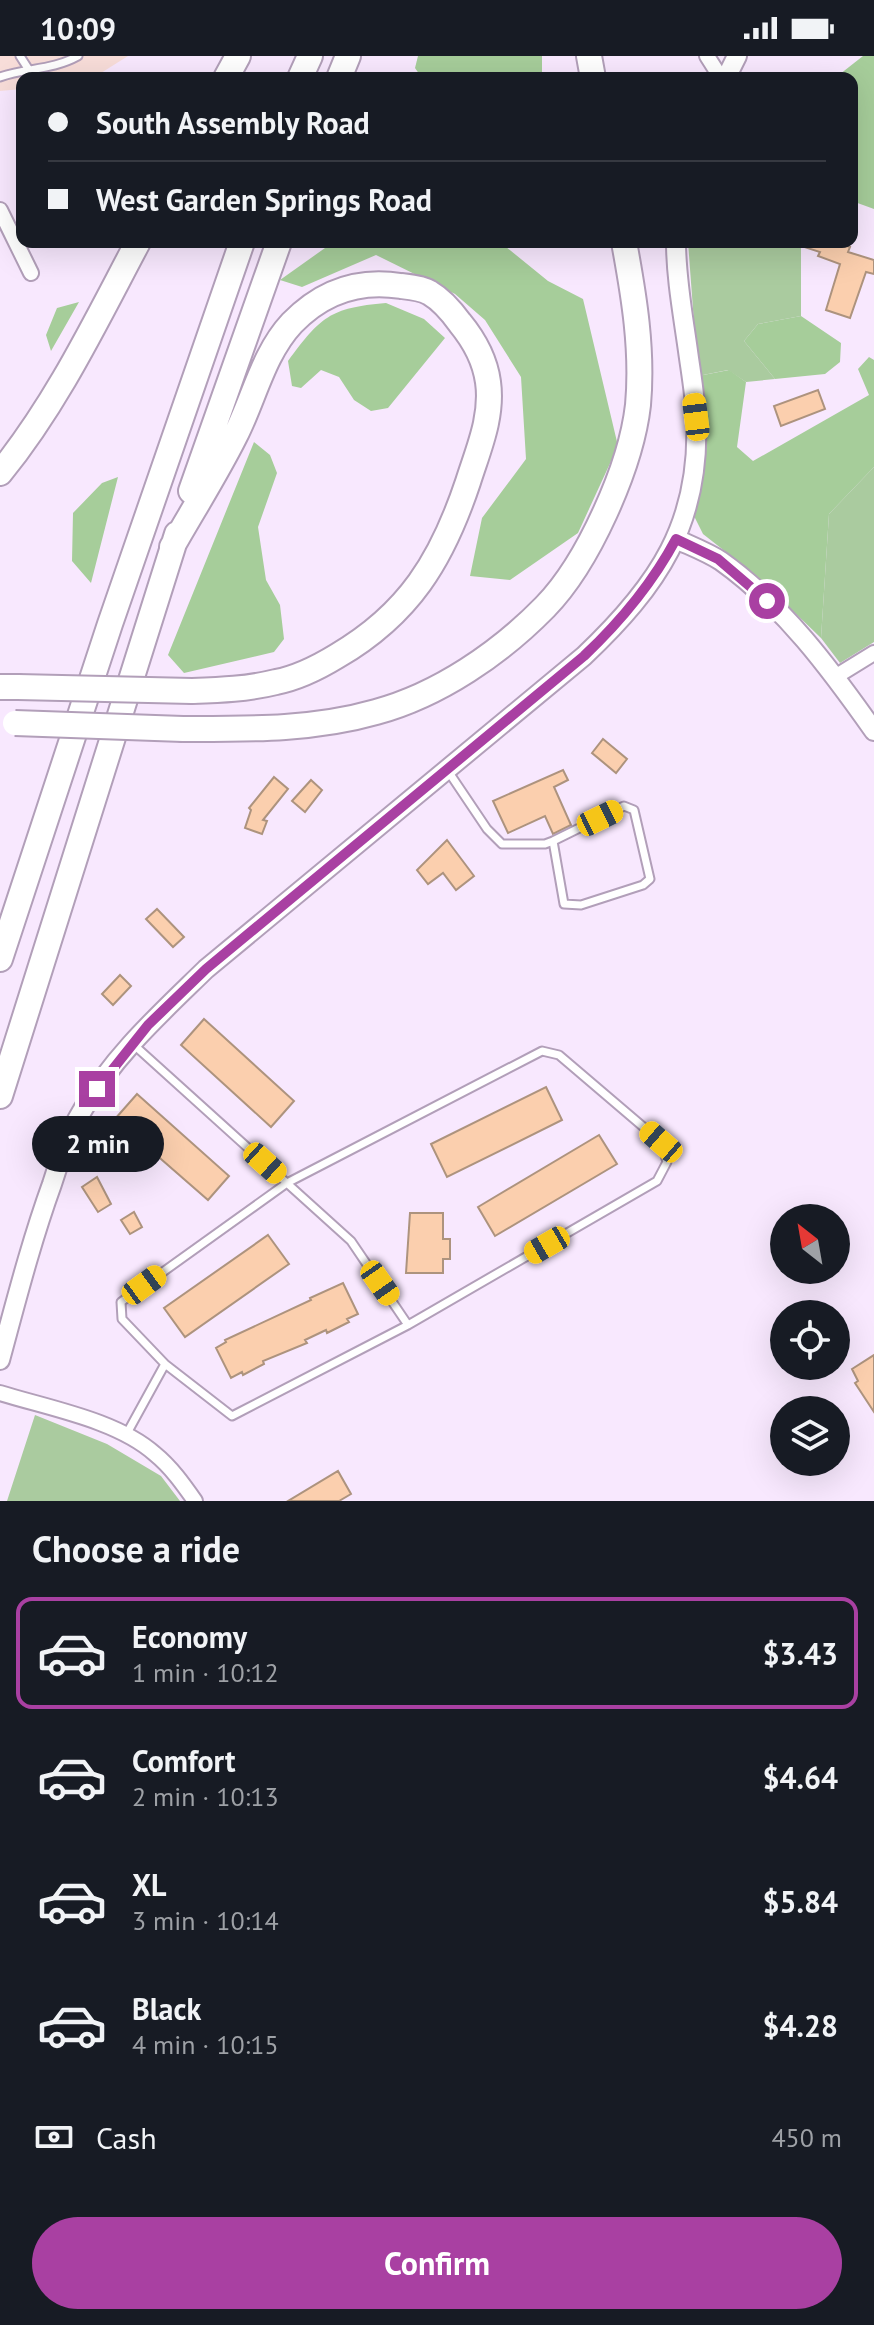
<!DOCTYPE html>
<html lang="en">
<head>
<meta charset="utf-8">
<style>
  :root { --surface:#171b24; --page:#242831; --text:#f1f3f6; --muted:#9ea1a6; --line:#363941; --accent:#a940a2 }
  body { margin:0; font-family:"PT Sans",sans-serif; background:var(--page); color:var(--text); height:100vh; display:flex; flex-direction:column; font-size:30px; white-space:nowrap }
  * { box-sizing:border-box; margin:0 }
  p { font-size:26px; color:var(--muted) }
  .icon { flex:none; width:44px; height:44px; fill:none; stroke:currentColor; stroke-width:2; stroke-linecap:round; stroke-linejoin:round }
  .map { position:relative; height:1445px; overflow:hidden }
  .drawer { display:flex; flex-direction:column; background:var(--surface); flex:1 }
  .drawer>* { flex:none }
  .banner { position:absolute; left:16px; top:16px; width:842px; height:176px; border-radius:16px; box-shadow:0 8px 32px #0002; display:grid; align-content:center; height:176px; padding:0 32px; background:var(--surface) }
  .needle { width:52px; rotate:329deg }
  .tools { position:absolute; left:770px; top:1148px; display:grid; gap:16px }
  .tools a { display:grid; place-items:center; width:80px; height:80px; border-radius:50%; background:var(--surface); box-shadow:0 8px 32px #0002; font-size:40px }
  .end { position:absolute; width:36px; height:36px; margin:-18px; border:10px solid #a940a2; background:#fff; box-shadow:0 0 0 4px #fff }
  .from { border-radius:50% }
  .bubble { position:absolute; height:56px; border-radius:28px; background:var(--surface); box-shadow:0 8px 32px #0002; font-size:26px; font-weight:800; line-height:56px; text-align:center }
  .car { position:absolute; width:24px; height:48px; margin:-24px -12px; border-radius:10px; box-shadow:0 0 6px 2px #0007; background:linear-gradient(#f5c518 24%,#345 0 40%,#f5c518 0 76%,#345 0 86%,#f5c518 0) }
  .banner b { display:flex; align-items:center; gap:28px; height:76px; font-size:30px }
  .banner b+b { border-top:2px solid var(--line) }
  .banner i { width:20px; height:20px; background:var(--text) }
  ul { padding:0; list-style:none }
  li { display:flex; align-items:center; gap:24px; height:112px; margin:0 16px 12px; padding:0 16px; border:4px solid transparent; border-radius:16px }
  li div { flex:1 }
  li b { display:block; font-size:30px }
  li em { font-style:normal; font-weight:800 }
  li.active { border-color:var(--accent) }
  li>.icon { width:72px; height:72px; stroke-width:1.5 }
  h2 { padding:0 32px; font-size:36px; line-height:96px }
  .pay { display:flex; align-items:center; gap:20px; height:88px; padding:0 32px; font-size:30px }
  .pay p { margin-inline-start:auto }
  .action { display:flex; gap:16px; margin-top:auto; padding:16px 32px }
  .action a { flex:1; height:92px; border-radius:48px; background:var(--accent); color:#fff; font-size:32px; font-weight:800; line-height:92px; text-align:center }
  .status { display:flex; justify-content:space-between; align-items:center; height:56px; padding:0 40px; background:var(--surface); direction:ltr }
  .status svg { height:22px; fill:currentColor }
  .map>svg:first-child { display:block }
</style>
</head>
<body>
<div class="status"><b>10:09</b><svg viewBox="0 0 49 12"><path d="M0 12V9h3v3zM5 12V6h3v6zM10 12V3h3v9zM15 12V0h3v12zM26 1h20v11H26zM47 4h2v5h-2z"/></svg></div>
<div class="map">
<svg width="874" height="1445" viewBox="0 0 874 1445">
  <rect width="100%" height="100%" fill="#f8e8fe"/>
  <path fill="#f8ddd9" d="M0,0H128L93,22H22V33L0,35Z"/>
  <path fill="#aacb9f" d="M688,186H801V260L758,268L744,285L775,323L746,326L728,314L698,320Z
    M874,411V586L840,607L821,582L829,458Z
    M35,1359L107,1388L161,1420L180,1445H7Z"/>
  <path fill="#a6cd9a" d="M418,0H542V22H422L415,12Z
    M863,0H874V153L852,145V22H835Z
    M340,186H500L548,225L583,243L618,390L578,477L510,524L470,520L482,462L526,403L521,321L485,264L455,238L376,199L302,231L280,224L325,192Z
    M79,246L51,295L46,279L57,252Z
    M386,247L424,263L445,282L388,352L371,355L354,344L339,321L321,314L301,332L292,330L288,305C321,261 329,252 386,247Z
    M801,260L841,287L840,306L825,318L775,323L744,285L758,268Z
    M869,301L874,304V411L829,458L821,582L759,522L703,478L693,458L698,320L729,314L746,326L737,391L753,405L869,339L858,313Z
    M254,386L270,399L277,417L258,471L266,524L280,549L284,583L274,596L184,617L168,599Z
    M118,421L91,527L72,505L73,457L102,427Z"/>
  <path fill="#fbcfae" stroke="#ad937e" stroke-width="2" d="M796,186H834L850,191L848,196L874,204V218L866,216L850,262L826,254L840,208L818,200L820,196L795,188Z
    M818,334L825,353L781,370L774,350Z
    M603,683L627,703L616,717L592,697Z
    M563,714L568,724L554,731L571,769L553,778L545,760L508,777L493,745Z
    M274,721L288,733L263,764L267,765L262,778L245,772L251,754L249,752Z
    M311,724L322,734L305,756L292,745Z
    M447,784L474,820L456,834L443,817L428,828L417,814Z
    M157,853L184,881L173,891L146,863Z
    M120,919L131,930L113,949L102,938Z
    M204,963L294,1045L271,1071L181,989Z
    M546,1031L562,1064L447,1121L431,1088Z
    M137,1038L229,1120L208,1144L115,1063Z
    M599,1079L617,1108L495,1180L478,1151Z
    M97,1121L111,1148L98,1156L82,1131Z
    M134,1156L142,1171L130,1178L121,1164Z
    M410,1157H443V1183H450V1203H443V1217H406Z
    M268,1179L289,1208L185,1281L164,1252Z
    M343,1227L358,1258L347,1263L349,1266L327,1277L326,1274L305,1284L307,1287L263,1305L264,1308L243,1319L242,1316L231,1322L216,1292L226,1286L225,1284L311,1244L310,1242Z
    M874,1299V1356L855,1327L858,1325L852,1313Z
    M338,1415L351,1438L339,1445H288Z"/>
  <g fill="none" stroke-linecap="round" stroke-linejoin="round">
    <defs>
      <path id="lane" d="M20,0L29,14
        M0,21C26,12 53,14 78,0
        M448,715L487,773L502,788H545L553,785L624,750L634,754L650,823L643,829L581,849L564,848L553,785
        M165,1308L232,1360L408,1269
        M126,1379L165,1308L122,1263L121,1246L287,1127L542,995L559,999L661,1086L667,1106L657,1125L408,1269L351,1185L134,989"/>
      <path id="street" d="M707,0L721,22
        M0,154L31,217
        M835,621L874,597
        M0,1337C48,1352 117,1364 155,1398C171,1411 183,1428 195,1445"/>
      <path id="secondary" d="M726,22L737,0
        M676,483C691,490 707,496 721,505C783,549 831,614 874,675
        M0,1304C16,1245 31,1186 52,1128C60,1103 68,1078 82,1055C113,1000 161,957 206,913L584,600C658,530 701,467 696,362C695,339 691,317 688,295C683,259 676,222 676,186"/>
      <path id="highway" d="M589,0L593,22
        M226,22L238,0
        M300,22L310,0
        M339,22L348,0
        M0,417C57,347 96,265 138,186
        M191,435L279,186
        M172,491C193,454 216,418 235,380C254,343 263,298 292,267C322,236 358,223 401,230C410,231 422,232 430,237C442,244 452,256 460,267C474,284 485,304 488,326C493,361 478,394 468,426C442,504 409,558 337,600C319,611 297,622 276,626C248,633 220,634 192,635
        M0,631H18
        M183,673C248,673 313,674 376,656C439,639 500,597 545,551C588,507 631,411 638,349C643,294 634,240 624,186
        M0,903L110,568L242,186
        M0,1040L177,478"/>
    </defs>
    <use href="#lane" stroke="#b29fb9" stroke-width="11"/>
    <use href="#street" stroke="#b29fb9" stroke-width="18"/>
    <use href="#secondary" stroke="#b29fb9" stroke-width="22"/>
    <use href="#highway" stroke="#b29fb9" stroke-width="28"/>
    <use href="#lane" stroke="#fff" stroke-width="7"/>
    <use href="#street" stroke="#fff" stroke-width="14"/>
    <use href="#secondary" stroke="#fff" stroke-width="18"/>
    <use href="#highway" stroke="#fff" stroke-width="24"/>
    <defs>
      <path id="highway-bridge" d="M18,631L192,635
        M15,667L183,673"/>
    </defs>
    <use href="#highway-bridge" stroke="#b29fb9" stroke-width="28" stroke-linecap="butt"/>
    <use href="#highway-bridge" stroke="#fff" stroke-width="24"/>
  </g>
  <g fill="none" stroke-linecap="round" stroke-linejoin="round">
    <path stroke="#a940a2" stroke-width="10" d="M97,1033L148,969L206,913L584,600C621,565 652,528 676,483L718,503L767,545"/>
  </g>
</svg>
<div class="tools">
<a><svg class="needle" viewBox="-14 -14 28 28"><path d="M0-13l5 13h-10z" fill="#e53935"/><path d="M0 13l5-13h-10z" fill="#9ea1a6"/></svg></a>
<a><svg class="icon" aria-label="locate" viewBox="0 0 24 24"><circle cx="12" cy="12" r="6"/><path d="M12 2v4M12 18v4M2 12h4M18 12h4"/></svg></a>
<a><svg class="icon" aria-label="layers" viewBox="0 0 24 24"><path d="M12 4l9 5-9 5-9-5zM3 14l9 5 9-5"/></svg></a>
</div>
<i class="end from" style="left:767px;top:545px"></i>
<i class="end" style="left:97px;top:1033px"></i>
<div class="bubble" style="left:32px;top:1060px;width:132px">2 min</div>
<i class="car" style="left:696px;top:361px;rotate:353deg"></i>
<i class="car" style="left:600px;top:762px;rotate:64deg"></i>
<i class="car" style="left:661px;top:1086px;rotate:311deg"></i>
<i class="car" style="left:265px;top:1107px;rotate:132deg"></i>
<i class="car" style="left:547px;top:1189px;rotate:240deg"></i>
<i class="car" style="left:380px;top:1227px;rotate:145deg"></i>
<i class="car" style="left:144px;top:1229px;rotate:54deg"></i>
<div class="banner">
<b><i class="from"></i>South Assembly Road</b>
<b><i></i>West Garden Springs Road</b>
</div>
</div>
<section class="drawer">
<h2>Choose a ride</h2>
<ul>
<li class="active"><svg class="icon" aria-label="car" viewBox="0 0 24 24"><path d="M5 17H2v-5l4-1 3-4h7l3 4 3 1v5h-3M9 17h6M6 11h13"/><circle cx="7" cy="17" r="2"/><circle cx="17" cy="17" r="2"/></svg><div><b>Economy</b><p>1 min · 10:12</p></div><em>$3.43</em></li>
<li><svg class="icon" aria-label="car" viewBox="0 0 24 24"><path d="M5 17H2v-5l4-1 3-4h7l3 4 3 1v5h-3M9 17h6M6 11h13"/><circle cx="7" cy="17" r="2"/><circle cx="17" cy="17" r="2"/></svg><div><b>Comfort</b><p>2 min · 10:13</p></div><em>$4.64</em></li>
<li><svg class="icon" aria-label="car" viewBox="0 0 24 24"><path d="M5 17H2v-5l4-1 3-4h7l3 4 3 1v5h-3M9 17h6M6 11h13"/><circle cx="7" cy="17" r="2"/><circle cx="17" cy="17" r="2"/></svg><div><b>XL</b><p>3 min · 10:14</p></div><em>$5.84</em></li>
<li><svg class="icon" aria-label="car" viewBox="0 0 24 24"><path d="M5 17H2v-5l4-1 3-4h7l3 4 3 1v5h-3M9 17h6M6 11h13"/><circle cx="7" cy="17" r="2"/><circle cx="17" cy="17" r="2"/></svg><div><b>Black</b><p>4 min · 10:15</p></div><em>$4.28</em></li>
</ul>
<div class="pay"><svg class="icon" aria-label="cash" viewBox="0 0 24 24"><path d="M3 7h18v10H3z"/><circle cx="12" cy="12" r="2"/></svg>Cash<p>450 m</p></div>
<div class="action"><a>Confirm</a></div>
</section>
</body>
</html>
